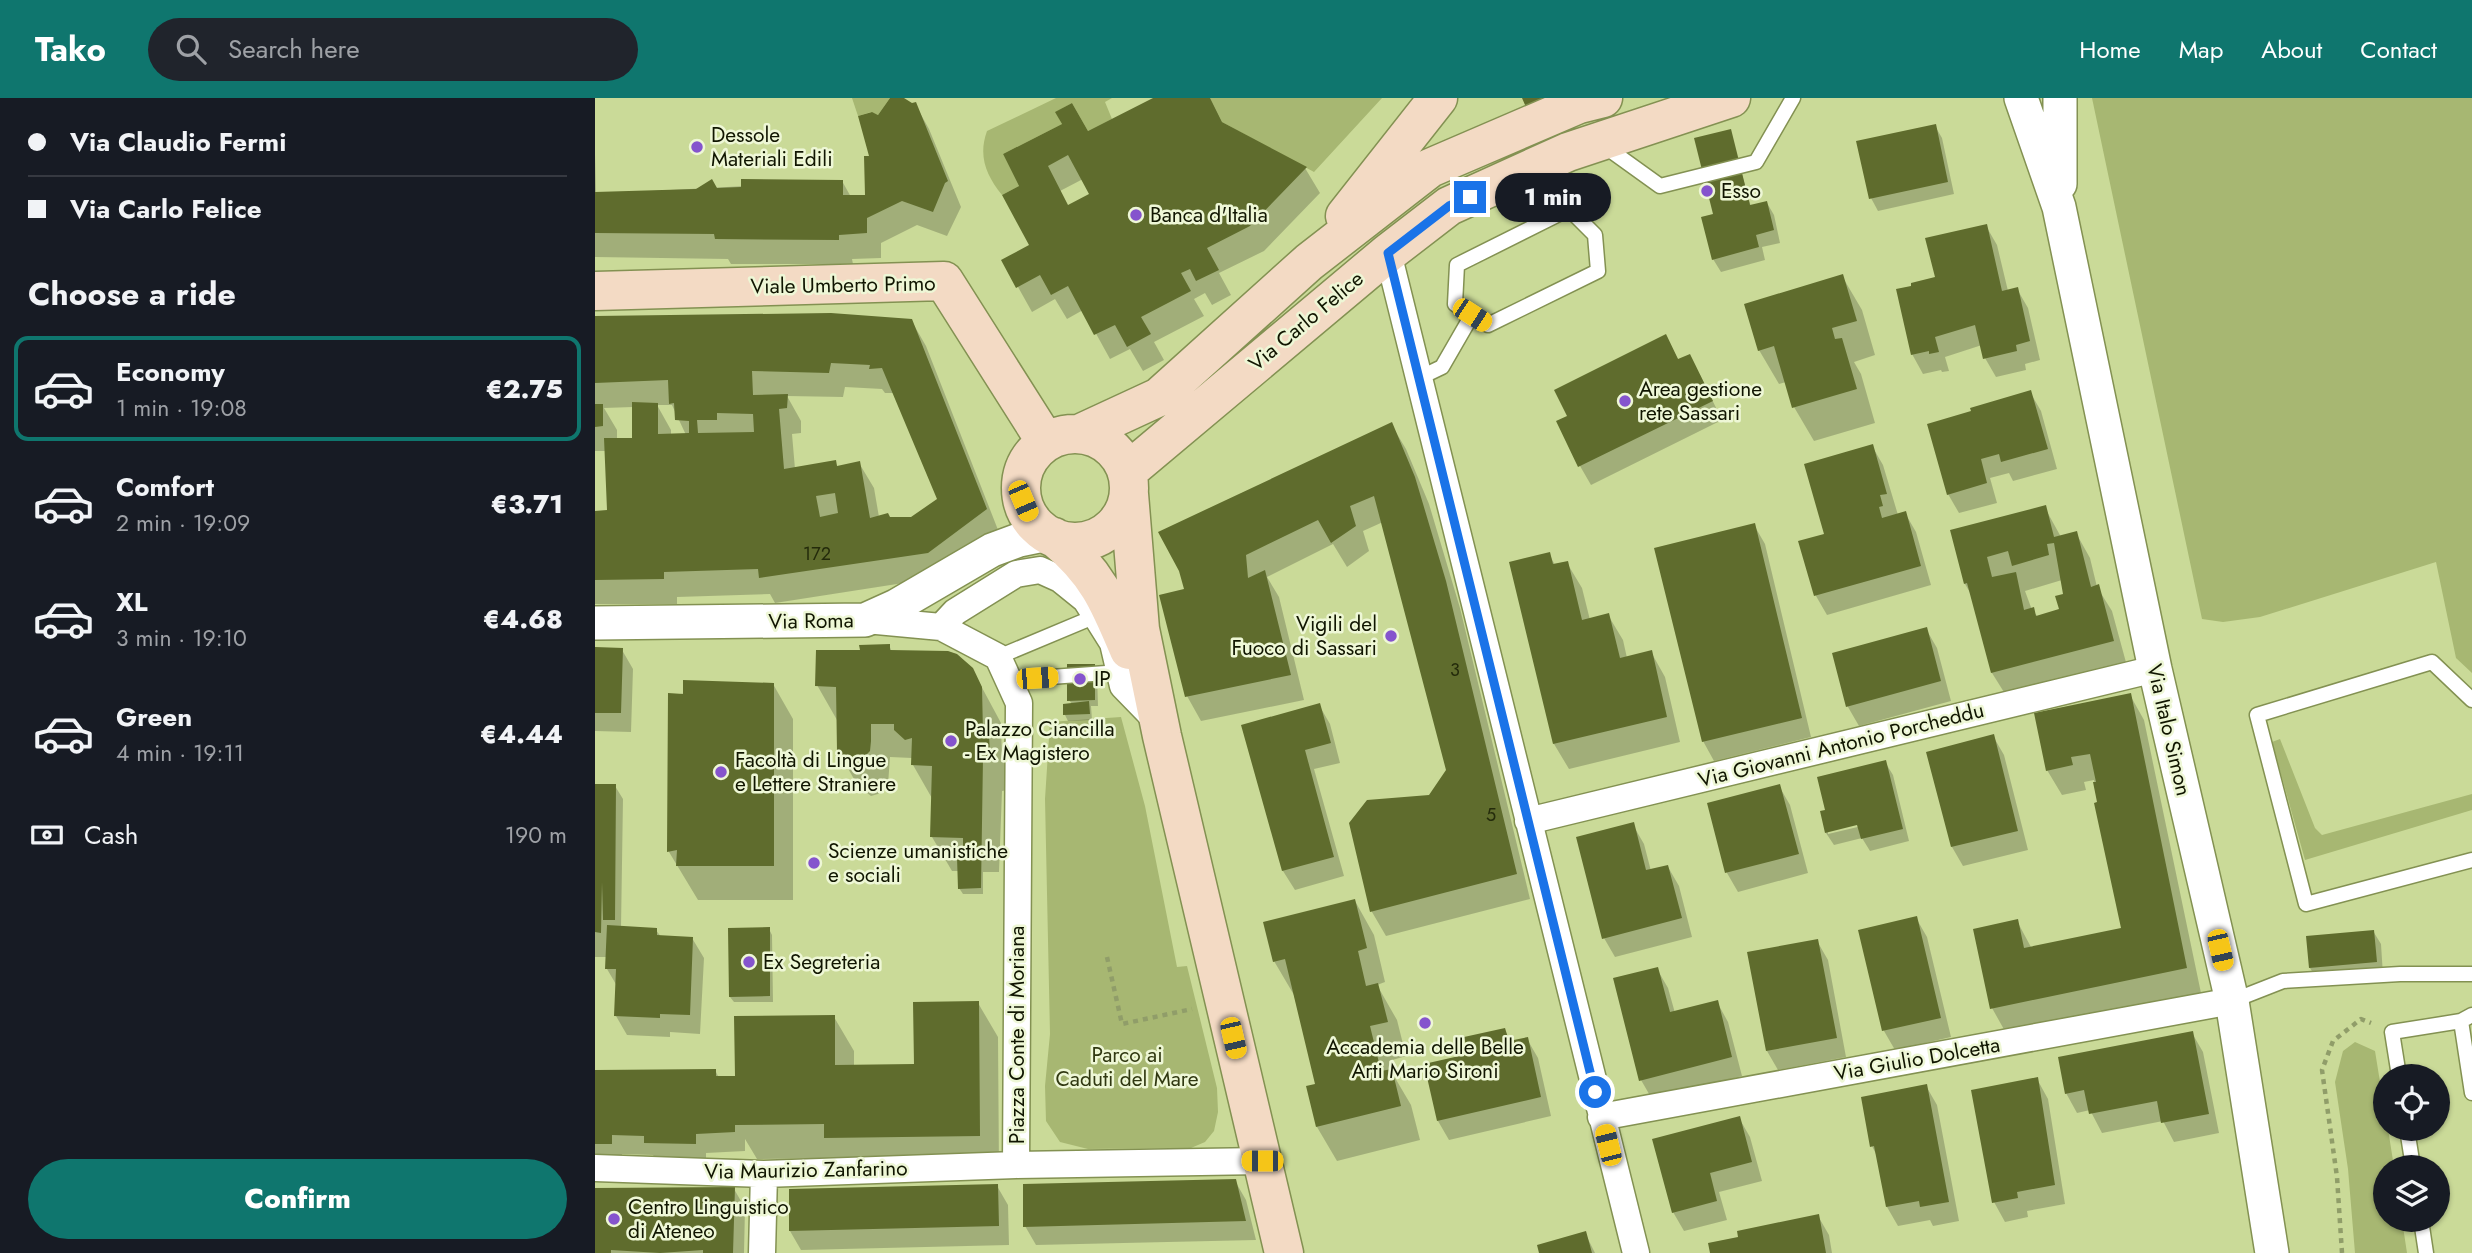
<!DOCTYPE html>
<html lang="en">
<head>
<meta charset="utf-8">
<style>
  :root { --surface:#171b24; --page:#20242c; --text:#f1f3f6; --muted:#9ea1a6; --line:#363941; --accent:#0f766e }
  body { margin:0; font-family:Jost,sans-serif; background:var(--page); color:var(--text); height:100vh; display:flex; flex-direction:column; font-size:26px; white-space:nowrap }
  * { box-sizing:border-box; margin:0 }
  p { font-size:23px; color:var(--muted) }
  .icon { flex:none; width:38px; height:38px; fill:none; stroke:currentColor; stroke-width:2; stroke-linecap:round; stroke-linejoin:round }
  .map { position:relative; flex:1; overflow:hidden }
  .side { display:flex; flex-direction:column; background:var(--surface); width:595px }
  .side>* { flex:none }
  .hud { display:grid; align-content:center; height:154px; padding:0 28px; background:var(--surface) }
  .tools { position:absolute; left:1778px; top:966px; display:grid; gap:14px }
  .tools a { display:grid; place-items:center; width:77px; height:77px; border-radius:50%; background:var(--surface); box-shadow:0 2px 5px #0004; font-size:35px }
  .end { position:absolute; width:32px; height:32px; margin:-16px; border:9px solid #1a73e8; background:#fff; box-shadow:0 0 0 4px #fff }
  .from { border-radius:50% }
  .bubble { position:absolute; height:49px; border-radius:24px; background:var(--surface); box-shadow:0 2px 5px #0004; font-size:23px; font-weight:800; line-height:49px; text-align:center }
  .car { position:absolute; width:21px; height:42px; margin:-21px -10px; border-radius:9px; box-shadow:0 0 5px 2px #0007; background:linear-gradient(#f5c518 24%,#345 0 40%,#f5c518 0 76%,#345 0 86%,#f5c518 0) }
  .hud b { display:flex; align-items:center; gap:24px; height:66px; font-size:26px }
  .hud b+b { border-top:2px solid var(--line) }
  .hud i { width:18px; height:18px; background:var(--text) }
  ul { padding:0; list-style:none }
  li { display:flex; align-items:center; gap:21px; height:105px; margin:0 14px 10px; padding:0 14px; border:4px solid transparent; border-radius:14px }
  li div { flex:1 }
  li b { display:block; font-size:26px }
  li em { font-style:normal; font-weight:800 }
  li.current { border-color:var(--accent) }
  li>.icon { width:63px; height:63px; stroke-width:1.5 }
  h2 { padding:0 28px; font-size:32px; line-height:84px }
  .pay { display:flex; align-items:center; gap:18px; height:77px; padding:0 28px; font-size:26px }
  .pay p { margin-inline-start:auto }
  .primary-button { display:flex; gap:14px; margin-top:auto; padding:14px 28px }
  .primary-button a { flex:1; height:80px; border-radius:42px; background:var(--accent); color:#fff; font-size:28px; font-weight:800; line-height:80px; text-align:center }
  header { display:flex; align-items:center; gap:42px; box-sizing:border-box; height:98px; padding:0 35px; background:var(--accent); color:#fff }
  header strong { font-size:33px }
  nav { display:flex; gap:38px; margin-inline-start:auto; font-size:24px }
  .search { width:490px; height:63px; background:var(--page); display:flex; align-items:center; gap:18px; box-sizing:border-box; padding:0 24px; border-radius:38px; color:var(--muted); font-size:26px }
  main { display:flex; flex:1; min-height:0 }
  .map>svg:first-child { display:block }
</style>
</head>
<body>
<header>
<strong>Tako</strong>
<div class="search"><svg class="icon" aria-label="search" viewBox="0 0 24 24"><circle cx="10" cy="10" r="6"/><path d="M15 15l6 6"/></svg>Search here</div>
<nav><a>Home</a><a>Map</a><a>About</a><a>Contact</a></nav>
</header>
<main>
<section class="side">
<div class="hud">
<b><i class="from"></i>Via Claudio Fermi</b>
<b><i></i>Via Carlo Felice</b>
</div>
<h2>Choose a ride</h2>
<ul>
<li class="current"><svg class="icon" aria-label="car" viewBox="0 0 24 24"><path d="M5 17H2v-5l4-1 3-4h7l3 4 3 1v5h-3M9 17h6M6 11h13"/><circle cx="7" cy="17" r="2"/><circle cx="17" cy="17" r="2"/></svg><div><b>Economy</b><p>1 min · 19:08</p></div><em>€2.75</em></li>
<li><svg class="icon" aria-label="car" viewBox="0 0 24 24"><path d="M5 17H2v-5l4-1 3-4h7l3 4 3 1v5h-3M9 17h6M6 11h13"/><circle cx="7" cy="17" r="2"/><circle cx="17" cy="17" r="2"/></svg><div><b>Comfort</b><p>2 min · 19:09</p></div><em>€3.71</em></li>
<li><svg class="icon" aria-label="car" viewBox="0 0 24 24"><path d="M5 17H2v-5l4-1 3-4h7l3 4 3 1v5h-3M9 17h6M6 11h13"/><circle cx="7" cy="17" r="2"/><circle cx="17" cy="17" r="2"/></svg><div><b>XL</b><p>3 min · 19:10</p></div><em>€4.68</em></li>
<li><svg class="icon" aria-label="car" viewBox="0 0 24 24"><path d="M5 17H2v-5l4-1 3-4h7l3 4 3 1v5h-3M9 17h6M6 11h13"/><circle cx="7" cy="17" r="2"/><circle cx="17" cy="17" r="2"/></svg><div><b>Green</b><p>4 min · 19:11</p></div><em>€4.44</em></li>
</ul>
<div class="pay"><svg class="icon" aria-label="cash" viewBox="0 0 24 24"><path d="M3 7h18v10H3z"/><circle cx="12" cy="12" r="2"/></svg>Cash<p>190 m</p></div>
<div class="primary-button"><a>Confirm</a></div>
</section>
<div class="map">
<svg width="1877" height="1155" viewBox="0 0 1877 1155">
  <rect width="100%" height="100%" fill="#cada98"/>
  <path fill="#a7b772" d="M257,0H295L283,17L276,14L263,18Z
    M461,0H517L510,4L517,21L493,33L477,5L461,14L467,26L408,56L424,88L407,97C391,77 383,58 392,33Z
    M615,0H787L719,74L627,24Z
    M1497,0H1877V575L1861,560L1841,464L1665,519L1628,524L1607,521Z
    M526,619L550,708L582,869L592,868L622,990L623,1014L619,1033L610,1044L596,1050L493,1051L465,1044L451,1023L450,988L455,936L450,701L455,624Z
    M1685,641L1720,730L1727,737L1877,696V712L1710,762L1677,644Z
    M1760,944L1780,953L1790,1015V1031H1793L1799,1069H1790V1122H1807L1812,1155H1760L1753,1071L1740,984L1748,953Z"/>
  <path fill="#0003" fill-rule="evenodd" d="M297,0H305L317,7L320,6L334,31L366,109L352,138L322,127L286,145V160L257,161L258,166H136L133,161L0,159V56L1,96L247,83L256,99H272L283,19Z
    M561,0H615L628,27L710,70L725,95L669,153L624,175L636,197L617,207L610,195L599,201L609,218L559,244L569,262L548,273L535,251L515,261L488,212L472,221L460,201L437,214L423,189L436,148L427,89L493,35ZM488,81L496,97L473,109L465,93Z
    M1340,28L1347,40L1359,96L1283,113L1276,100Z
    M1135,33L1156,109L1172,105L1179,117L1185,145L1167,149L1170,162L1126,174L1118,161L1121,118Z
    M1391,128L1402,147L1413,193L1422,191L1433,210L1445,262L1430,266L1431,272L1401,279L1390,260L1387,247L1350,259L1354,273L1347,274L1346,272L1328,276L1317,256L1342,180Z
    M1247,178L1267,212L1280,257L1259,264L1266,276L1280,325L1219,343L1199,309L1191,284L1184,286L1164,252Z
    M0,220L316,222L331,248L405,437L347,479L180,505L175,496L82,499V506H0V414H14L11,353H0ZM250,289L287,291L290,295H299L344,401L316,420L284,419L279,390L264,365L243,370L240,364L200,371L197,336L206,335V323L192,298L248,299ZM62,307H77L91,337H76V332ZM38,309L39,341L22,342V332L9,310Z
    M1071,239L1084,263L1105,277L1127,322L996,387L985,368L974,319Z
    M1435,294L1446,313L1462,371L1418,383L1414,375L1395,380L1402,405L1364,415L1353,396Z
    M796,326L811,351L834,406L865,510L935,801L791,838L777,814L756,726L835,699L853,673L788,424L768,433L774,453L752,469L738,446L672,479L684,499L709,602L606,623L592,598V492Z
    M1277,348L1288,367L1303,417L1310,415L1321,434L1336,487L1232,517L1221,498L1205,444L1231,437Z
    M1450,410L1466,439L1481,435L1495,460L1502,489L1517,513L1532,568L1412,599L1397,575L1377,498L1370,486L1357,434ZM1467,482L1470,497L1466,513L1443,519L1437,512L1430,493Z
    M1159,427L1170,446L1216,639L1119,663L1108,643Z
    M954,456L960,467L972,465L987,490L995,522L1013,517L1028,542L1032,560L1056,554L1070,579L1085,644L974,671L959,646Z
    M1331,531L1342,550L1356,603L1264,628L1253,609L1239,556Z
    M294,547L297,554L377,571L406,625L407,662L413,672V692L407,693L404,774H388V796H368L364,790V773H357L337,739L338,702L318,667L317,660L295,659L293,687L283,696L276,698L263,688L243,653L242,622L222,587L267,554ZM271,659L272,662L260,665V661Z
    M0,551L27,552L38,571L36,634L0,633Z
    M502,574L503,608H496L497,622L473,623L470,617V607L477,606L474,602Z
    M178,586L198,621V802H103L74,754L75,597Z
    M1535,597L1549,622L1606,895L1411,935L1397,910L1422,823L1437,851L1528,831L1499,682L1489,684L1491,692L1467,697L1452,672Z
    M724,607L735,626L745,665L719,671L749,778L700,792L688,773L649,628Z
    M1398,638L1409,657L1433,752L1368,768L1357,749L1334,655Z
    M1290,664L1298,677L1314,743L1275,753L1267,740L1239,747L1231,735L1232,713ZM1270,723L1271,727L1233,736V733Z
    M0,688H20L28,701L26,830L61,832L66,839L97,840L109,860L105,936L75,934V939L32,937L21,918L22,888L12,871L13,859H0Z
    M1184,688L1195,707L1213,775L1143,794L1132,775L1114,706Z
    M1038,727L1049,746L1056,773L1073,769L1084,788L1097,839L1020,859L1009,840Z
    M760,803L779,837L790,884L782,887L802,922L811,958L794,963L796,973L816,1007L825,1042L742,1063L722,1029L723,987L699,897L679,863Z
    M1321,820L1332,839L1356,939L1300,952L1289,933Z
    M174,831L177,837L178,904H139L135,899Z
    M1778,833L1786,846L1788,877L1723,883L1715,870L1713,839Z
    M1222,843L1233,862L1251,959L1183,972L1172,953Z
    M1062,871L1073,890L1080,915L1122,904L1133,924L1147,978L1057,1001L1046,982Z
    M383,905L403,939L404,1072L251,1074L242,1060L162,1061L150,1041V1053L111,1055V1064H62L58,1057L27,1056V1065H0V973L120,972L124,980L139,979L239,919L259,953V968L320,967Z
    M909,932L917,944L932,941L943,960L956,1018L854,1042L843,1023L875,957Z
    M1597,935L1608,954L1624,1035L1579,1044L1568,1023L1507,1035L1495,1012L1482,1015L1471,995Z
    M1442,981L1453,1001L1470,1106L1432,1113L1433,1119L1410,1124L1399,1104Z
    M1331,988L1342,1007L1364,1123L1338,1128L1335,1122L1303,1128L1292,1109L1282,1058L1277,1048Z
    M1144,1020L1155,1039L1167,1083L1124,1094L1132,1122L1089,1133L1078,1114Z
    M640,1083L651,1102L661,1142L441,1147L430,1128Z
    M402,1088L413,1107L414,1147L206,1152L195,1133Z
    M139,1091L150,1110L149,1155H0V1092Z
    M1223,1118L1234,1137L1237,1155H1117L1145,1140Z
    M990,1135L1000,1155H946Z"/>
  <path fill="#5f6c2d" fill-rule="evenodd" d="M295,0H309L317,5L321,4L353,83L350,85L338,114L307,103L272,120V135L244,137V142L120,141L119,136L0,135V94L101,91L117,81L122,90L146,89V81L248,82V97H270L269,58H274L263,18L277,14L283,17Z
    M558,0H615L627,24L712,69L655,128L612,150L624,172L601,183L595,171L586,175L596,193L546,219L556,236L532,249L520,227L499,237L473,188L456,197L445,177L421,190L406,162L434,147L407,97L424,88L408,56L467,26L460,14L477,5L493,33ZM473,57L494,96L473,107L453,68Z
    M927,0H964L933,14Z
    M1341,26L1353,84L1274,101L1261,43Z
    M1136,31L1155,107L1172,103L1179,132L1161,137L1164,149L1117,162L1106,119L1118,116L1099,40Z
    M1392,126L1407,193L1423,189L1435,243L1421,247L1422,253L1388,261L1380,227L1340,239L1344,254L1334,256V253L1316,257L1301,191L1316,188V185L1340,179L1330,140Z
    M1248,176L1262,223L1237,230L1240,241L1247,240L1262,291L1197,310L1179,248L1163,253L1149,206Z
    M236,215L317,221L392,411L333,455L164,480L163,471L69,474V481L0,482V413L12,412L9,340H37V304L63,305V336L94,335V323L80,322L79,305L74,306L73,282L0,285V218ZM236,265L275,267L274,271L287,270L342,401L316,419H295L293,415L275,420L265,363L242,368L241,362L189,371L184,311L192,310L193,296L158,297L157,273L234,275ZM122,315L158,316L159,334L103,335L102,322H122ZM240,395L243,415L225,419L221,398Z
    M1071,236L1083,261L1095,256L1118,303L983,369L961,323L972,318L959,292Z
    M1436,292L1453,351L1406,364L1404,356L1386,361L1392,385L1352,397L1332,326L1376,313L1375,310Z
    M0,306H8V328L0,329Z
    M797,324L820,379L851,483L922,776L775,814L754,725L772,702L834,697L851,672L779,398L755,408L761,428L736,445L723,422L651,457L653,480L670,472L696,577L590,599L564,497L589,491L584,473L563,434Z
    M1278,346L1292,396L1285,397L1288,408L1284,409L1287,420L1311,413L1326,468L1219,498L1203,443L1229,436L1209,366Z
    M1451,407L1459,439L1482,433L1496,489L1504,486L1519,543L1396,575L1372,485L1369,486L1355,432ZM1459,445L1468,496L1460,498L1464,511L1441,518L1439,509L1429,512L1421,474L1397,479L1392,459L1413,453L1417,468L1454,457L1452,446Z
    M1160,425L1207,620L1107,644L1059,450Z
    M955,454L958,466L973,463L987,522L1014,515L1025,560L1057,552L1072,619L958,646L914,464Z
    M1332,529L1346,583L1251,609L1237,555Z
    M295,546V552L353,553L362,556L378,570L387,589L388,636H394L395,658L388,659L386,790L363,791L362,759H368V740L335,739L337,668L316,667L317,640L310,642L299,632V626H276V643L275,653L270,658L255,664L242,653L241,589L220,588L221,552H265L264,547Z
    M0,549L28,550L26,615H0Z
    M472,566H500V602L472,603Z
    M88,582L179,585V768H81L82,752L72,754L73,595L88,596Z
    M1536,595L1592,870L1395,911L1378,831L1423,821L1429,850L1526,830L1499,705L1502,704L1498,684H1501L1495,656L1476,659L1478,667L1451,673L1439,615Z
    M494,603L495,616L468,617V606Z
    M725,605L736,645L710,652L739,759L687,773L646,627Z
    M1399,636L1423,733L1356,749L1331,654Z
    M1291,662L1308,731L1266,741L1262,727L1230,735L1225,713L1230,712L1222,679Z
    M0,686H21L20,822H8L7,784L6,835L0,834Z
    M1185,686L1204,756L1130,775L1112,705Z
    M1039,724L1051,772L1073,767L1087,820L1007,841L981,739Z
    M760,801L772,850L763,853L771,888L783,885L793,924L775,928L786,973L797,971L806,1008L721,1029L711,988L720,986L690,861L678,864L668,824Z
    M1322,818L1346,920L1287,933L1263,832Z
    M12,827L62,830V837L98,839L95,917L65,916V920L19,918L21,871H10Z
    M175,829V898L134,899L133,830Z
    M1779,832L1782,864L1714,870L1711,838Z
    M1223,841L1242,940L1171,953L1152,854Z
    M1063,869L1075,914L1123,902L1137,959L1044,983L1018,880Z
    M384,903L385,1038L229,1040V1026L140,1027V1034L101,1036V1046L49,1045V1038L17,1037V1046H0V972L121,971V978H140L139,918L240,917V967L319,966L318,904Z
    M910,930L914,943L933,939L946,999L842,1023L829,966L873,956L869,939Z
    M1598,933L1614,1016L1566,1025L1562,1003L1494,1016L1489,992L1470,996L1463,959Z
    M1443,979L1460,1087L1422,1094L1423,1100L1397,1105L1376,992Z
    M1332,986L1354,1104L1325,1109L1324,1103L1291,1109L1279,1048L1275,1049L1266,999Z
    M1145,1018L1157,1064L1115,1075L1122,1103L1077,1115L1057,1041Z
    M641,1081L651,1123L428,1129V1086Z
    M403,1086L404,1128L194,1133V1091Z
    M140,1089L138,1155H108V1152L65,1155L16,1152V1155H0V1090Z
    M1224,1116L1231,1155H1115L1113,1145L1143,1139L1142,1133Z
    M991,1133L997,1155H944L942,1147Z"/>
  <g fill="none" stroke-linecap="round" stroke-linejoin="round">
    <defs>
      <path id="service" d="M1008,47L1065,88L1161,64L1198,0
        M974,111L1000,137L1003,173L893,227L860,206L862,167Z
        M824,280L847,269L877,217
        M403,559L501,518
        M414,582L525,574
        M1877,602L1837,564L1662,617L1711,806L1877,762
        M1637,903L1688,883L1805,876H1877
        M1866,923L1877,995
        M1804,978L1797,934L1866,923L1877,917
        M1812,1031L1818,1069
        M1826,1122L1831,1155"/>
      <path id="minor" d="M793,155L1041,1155
        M271,522L346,529L403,559L424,605L421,1067
        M346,529L360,514L421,476L445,472L465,481L491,502L518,545L528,588L563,624
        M933,723L1560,571
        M1006,1019L1637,903
        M0,1070L169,1076L421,1067L667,1063
        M167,1155L169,1076"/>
      <path id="tertiary" d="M1426,0L1464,109L1560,571L1637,903L1677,1155
        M1465,86V0
        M0,525L270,522L301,508L397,452L424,442L453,436"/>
      <path id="secondary" d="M750,118L843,0
        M0,193L349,183L451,344
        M484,336L564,299L714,164L835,70L984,6L1008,0
        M426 390a54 54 0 1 1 108 0a54 54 0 1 1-108 0Z
        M532,374L793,155L854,108L973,54L1136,0
        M534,396L545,531L567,638L689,1155
        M459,439C502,474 514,504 534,552"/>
    </defs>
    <use href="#service" stroke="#839152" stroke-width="17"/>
    <use href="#minor" stroke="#839152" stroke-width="29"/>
    <use href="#tertiary" stroke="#839152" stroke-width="36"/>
    <use href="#secondary" stroke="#839152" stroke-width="41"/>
    <path stroke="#909d69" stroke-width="4.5" stroke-dasharray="5 5" stroke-linecap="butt" d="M512,859L527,926L597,911
      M1747,1155L1742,1079L1727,972L1738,943L1766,921L1776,925"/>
    <use href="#service" stroke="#fff" stroke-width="14"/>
    <use href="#minor" stroke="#fff" stroke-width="26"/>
    <use href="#tertiary" stroke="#fff" stroke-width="33"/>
    <use href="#secondary" stroke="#f3dac4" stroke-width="38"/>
  </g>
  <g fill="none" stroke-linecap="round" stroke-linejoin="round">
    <path stroke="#1a73e8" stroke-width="9" d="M875,99L854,108L793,155L1000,994"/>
  </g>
  <g fill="#8554cd" stroke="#eef7d6" stroke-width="2.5">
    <circle cx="102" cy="49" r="7"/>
    <circle cx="1112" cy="93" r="7"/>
    <circle cx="541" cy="117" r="7"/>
    <circle cx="1030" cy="303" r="7"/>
    <circle cx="796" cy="538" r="7"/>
    <circle cx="485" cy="581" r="7"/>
    <circle cx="356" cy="643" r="7"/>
    <circle cx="126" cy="674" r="7"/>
    <circle cx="219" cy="765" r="7"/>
    <circle cx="154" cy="864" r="7"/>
    <circle cx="830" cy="925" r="7"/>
    <circle cx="19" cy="1121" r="7"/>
  </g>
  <g text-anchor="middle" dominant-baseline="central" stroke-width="5" stroke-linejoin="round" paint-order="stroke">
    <g font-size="18" fill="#242b0b">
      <text x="222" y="456">172</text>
      <text x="860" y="572">3</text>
      <text x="896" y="717">5</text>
    </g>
    <g font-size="21" fill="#101500" stroke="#eef7d6" text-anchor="start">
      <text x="116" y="37">Dessole<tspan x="116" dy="24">Materiali Edili</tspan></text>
      <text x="1126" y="93">Esso</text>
      <text x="555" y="117">Banca d'Italia</text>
      <text x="1044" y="291">Area gestione<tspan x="1044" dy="24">rete Sassari</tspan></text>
      <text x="782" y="526" text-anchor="end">Vigili del<tspan x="782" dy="24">Fuoco di Sassari</tspan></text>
      <text x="499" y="581">IP</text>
      <text x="370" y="631">Palazzo Ciancilla<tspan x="370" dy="24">- Ex Magistero</tspan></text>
      <text x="140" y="662">Facoltà di Lingue<tspan x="140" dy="24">e Lettere Straniere</tspan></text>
      <text x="233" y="753">Scienze umanistiche<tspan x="233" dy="24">e sociali</tspan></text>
      <text x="168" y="864">Ex Segreteria</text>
      <text x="830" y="949" text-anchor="middle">Accademia delle Belle<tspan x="830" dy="24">Arti Mario Sironi</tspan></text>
      <text x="33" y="1109">Centro Linguistico<tspan x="33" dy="24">di Ateneo</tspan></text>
    </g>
    <g font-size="21" fill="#101500" stroke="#eef7d6">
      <text transform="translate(248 187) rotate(-1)">Viale Umberto Primo</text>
      <text transform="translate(711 223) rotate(-40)">Via Carlo Felice</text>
      <text transform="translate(216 523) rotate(-1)">Via Roma</text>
      <text transform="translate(1574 632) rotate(77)">Via Italo Simon</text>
      <text transform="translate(1246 647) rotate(-14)">Via Giovanni Antonio Porcheddu</text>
      <text transform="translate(422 937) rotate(-90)">Piazza Conte di Moriana</text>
      <text transform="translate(1322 961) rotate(-10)">Via Giulio Dolcetta</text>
      <text transform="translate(211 1072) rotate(-1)">Via Maurizio Zanfarino</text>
    </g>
    <g font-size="21" fill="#303811" stroke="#eef7d6">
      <text x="532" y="957">Parco ai<tspan x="532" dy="24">Caduti del Mare</tspan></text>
    </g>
  </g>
</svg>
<div class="tools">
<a><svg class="icon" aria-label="locate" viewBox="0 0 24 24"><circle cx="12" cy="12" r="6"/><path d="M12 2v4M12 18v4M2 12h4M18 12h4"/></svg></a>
<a><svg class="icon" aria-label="layers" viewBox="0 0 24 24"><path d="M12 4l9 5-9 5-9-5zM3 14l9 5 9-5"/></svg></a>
</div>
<i class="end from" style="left:1000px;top:994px"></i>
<i class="end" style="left:875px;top:99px"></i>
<div class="bubble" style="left:900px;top:75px;width:116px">1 min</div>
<i class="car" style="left:877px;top:217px;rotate:123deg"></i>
<i class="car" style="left:428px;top:403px;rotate:157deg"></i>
<i class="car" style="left:442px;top:580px;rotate:86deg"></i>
<i class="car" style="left:1625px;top:852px;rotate:167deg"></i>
<i class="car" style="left:638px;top:940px;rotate:167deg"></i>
<i class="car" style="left:1013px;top:1047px;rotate:346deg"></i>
<i class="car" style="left:667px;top:1063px;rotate:270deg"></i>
</div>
</main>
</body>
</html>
